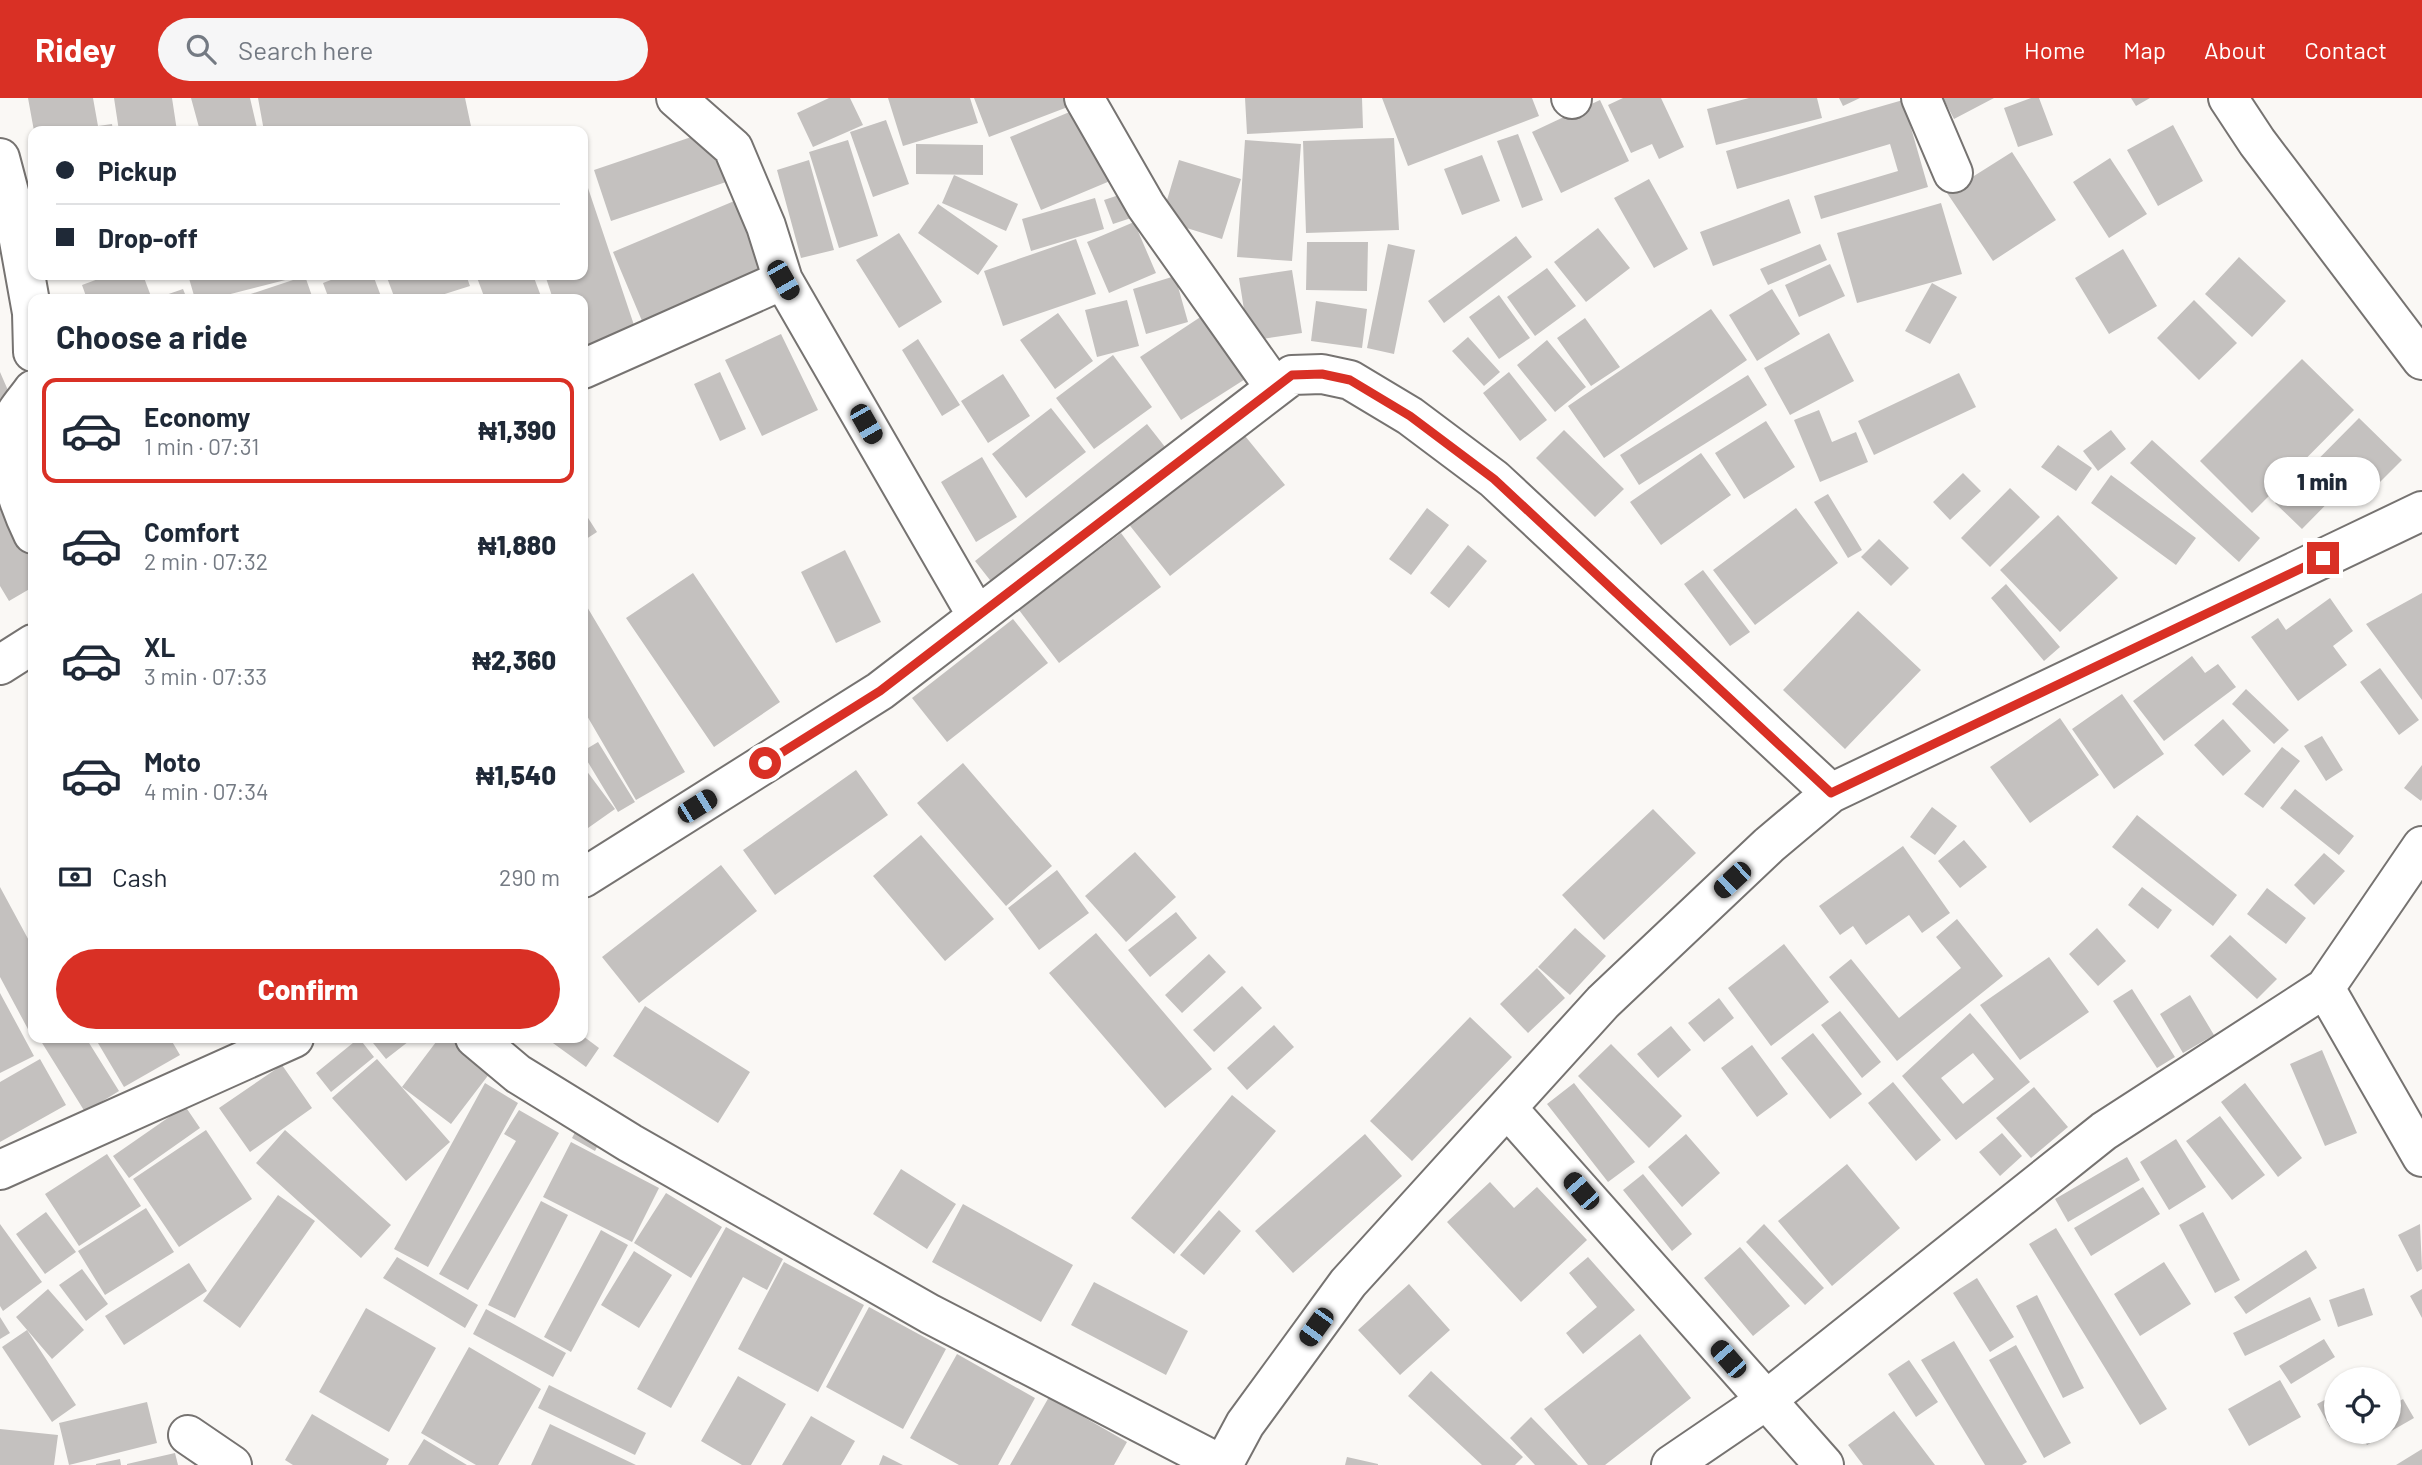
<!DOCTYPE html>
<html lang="en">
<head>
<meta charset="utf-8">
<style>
  :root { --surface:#fff; --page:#f6f6f7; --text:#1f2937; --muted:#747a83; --line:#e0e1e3; --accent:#d93025 }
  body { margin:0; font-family:Barlow,sans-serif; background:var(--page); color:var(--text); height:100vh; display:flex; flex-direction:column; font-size:26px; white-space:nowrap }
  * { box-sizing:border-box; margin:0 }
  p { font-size:23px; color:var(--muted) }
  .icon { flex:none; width:38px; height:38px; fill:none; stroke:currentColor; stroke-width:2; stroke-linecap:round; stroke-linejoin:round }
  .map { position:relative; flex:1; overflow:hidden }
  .panel { position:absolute; left:28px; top:196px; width:560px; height:749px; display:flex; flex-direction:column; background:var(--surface); border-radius:14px; box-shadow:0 2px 5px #0004 }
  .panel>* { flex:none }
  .top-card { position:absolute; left:28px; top:28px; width:560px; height:154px; border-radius:14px; box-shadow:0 2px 5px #0004; display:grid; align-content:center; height:154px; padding:0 28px; background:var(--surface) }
  .fabs { position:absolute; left:2324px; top:1269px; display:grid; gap:14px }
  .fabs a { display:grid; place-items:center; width:77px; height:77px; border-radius:50%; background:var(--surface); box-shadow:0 2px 5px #0004; font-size:35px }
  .end { position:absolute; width:32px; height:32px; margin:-16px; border:9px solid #d93025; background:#fff; box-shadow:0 0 0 4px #fff }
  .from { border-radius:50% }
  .bubble { position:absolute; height:49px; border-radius:24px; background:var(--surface); box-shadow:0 2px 5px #0004; font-size:23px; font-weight:800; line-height:49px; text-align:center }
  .car { position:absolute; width:21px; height:42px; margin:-21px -10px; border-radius:9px; box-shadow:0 0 5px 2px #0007; background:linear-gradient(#222 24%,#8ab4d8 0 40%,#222 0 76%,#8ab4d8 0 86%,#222 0) }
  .top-card b { display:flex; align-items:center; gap:24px; height:66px; font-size:26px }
  .top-card b+b { border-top:2px solid var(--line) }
  .top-card i { width:18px; height:18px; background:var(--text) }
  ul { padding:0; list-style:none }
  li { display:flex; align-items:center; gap:21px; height:105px; margin:0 14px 10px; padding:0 14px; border:4px solid transparent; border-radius:14px }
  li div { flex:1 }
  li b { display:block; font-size:26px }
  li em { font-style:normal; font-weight:800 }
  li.selected { border-color:var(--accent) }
  li>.icon { width:63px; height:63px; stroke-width:1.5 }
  h2 { padding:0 28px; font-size:32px; line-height:84px }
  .pay { display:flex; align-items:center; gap:18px; height:77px; padding:0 28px; font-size:26px }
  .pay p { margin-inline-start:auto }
  .primary-button { display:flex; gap:14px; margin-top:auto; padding:14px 28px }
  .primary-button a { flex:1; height:80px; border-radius:42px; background:var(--accent); color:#fff; font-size:28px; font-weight:800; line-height:80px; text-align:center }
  header { display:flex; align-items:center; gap:42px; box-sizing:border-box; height:98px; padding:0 35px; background:var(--accent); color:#fff }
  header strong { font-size:33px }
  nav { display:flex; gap:38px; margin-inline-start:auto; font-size:24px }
  .search { width:490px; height:63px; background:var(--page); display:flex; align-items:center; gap:18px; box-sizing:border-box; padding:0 24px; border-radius:38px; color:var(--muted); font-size:26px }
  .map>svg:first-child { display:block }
</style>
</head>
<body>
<header>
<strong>Ridey</strong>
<div class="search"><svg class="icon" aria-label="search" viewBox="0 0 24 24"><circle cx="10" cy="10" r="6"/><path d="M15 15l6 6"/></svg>Search here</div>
<nav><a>Home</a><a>Map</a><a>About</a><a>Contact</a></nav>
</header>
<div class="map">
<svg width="2422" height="1367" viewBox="0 0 2422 1367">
  <rect width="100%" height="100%" fill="#faf8f5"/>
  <path fill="#c4c1bf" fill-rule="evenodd" d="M28,0H93L98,28L112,26L113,33H34Z
    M114,0H172L177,33H119Z
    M191,0H250L257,30L243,33H200Z
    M258,0H465L472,33H264Z
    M829,0H850L863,27L813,49L797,15Z
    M888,0H970L978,25L903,48Z
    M974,0H1070L1073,7L989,39Z
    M1245,0H1362L1363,30L1247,36Z
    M1382,0H1532L1539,18L1408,68Z
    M1623,0H1661L1684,49L1659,61L1652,46L1631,55L1608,7Z
    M1749,0H1817L1822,20L1716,47L1707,11Z
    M1839,0H1860L1843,8Z
    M1943,0H1994L1954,21Z
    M2031,0H2039L2053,37L2018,49L2004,10Z
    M2131,0H2150L2136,8Z
    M1600,2L1629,63L1561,95L1532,34Z
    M1903,2L1928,89L1821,121L1814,98L1898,73L1890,46L1737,91L1726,53Z
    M1079,10L1110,83L1041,112L1010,39Z
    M886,22L909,86L873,99L850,34Z
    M2173,27L2203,83L2158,108L2127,52Z
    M709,33L726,84L611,123L594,72Z
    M1518,36L1543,102L1522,110L1497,43Z
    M1394,40L1399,132L1306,135L1303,43Z
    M848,42L878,138L839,150L809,54Z
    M1245,42L1301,46L1292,163L1237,159Z
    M916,46L983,47V77L916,76Z
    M2012,54L2056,122L1993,163L1947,95Z
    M1482,57L1500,103L1462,117L1444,71Z
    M2110,60L2147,116L2109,140L2073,84Z
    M809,62L834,152L801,160L777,72Z
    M1179,62L1241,81L1222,141L1161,122Z
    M954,77L1018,106L1006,133L942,105Z
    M585,81L636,233L583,250V201H553L545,177H583V82Z
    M1649,81L1688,151L1654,170L1614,100Z
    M1134,92L1143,116L1113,126L1104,102Z
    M1095,100L1104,131L1031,153L1022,121Z
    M739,101L772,177L645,230L613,154Z
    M1789,101L1801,135L1713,168L1700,134Z
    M1941,105L1962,176L1857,205L1837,135Z
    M938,106L998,148L978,177L918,135Z
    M1134,124L1156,175L1109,195L1087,144Z
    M1598,130L1630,170L1586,204L1554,164Z
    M899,135L942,204L899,230L856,162Z
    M1516,138L1532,159L1444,225L1428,203Z
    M1076,141L1096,196L1003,228L984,173Z
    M1307,144H1368L1367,193L1306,192Z
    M1388,146L1415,152L1394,256L1367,250Z
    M1820,146L1827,162L1768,187L1760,171Z
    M2123,151L2157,208L2109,236L2075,180Z
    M2239,159L2286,203L2252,239L2205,196Z
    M1830,166L1845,198L1799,219L1785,187Z
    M1547,170L1576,208L1535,238L1507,199Z
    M1292,172L1302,235L1249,243L1239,180Z
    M109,177H143L152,201H87L82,187Z
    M188,177H301V178L211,201H195Z
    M344,177H373L382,201H329L323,185Z
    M386,177H466L470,188L429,201H395Z
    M476,177H533L542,201H485Z
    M305,178L313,201H236Z
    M1175,178L1188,224L1146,236L1133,191Z
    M1932,185L1957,199L1930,246L1905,233Z
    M183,191L187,201H161L160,199Z
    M1772,191L1800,236L1757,263L1729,217Z
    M1499,197L1530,240L1499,261L1469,219Z
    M1127,202L1139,248L1097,259L1085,212Z
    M2194,202L2237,245L2199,282L2157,240Z
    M1316,203L1367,211L1362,250L1311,243Z
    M1711,211L1747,262L1604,360L1568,308Z
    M1208,214L1250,278L1181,322L1140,259Z
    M1058,215L1093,263L1055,291L1020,242Z
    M1585,220L1620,269L1591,288L1557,240Z
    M1829,235L1854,283L1790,317L1764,270Z
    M781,236L818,312L762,338L725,262Z
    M1468,239L1500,274L1484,288L1452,253Z
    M918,241L960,307L942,318L902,252Z
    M1547,242L1586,289L1555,314L1517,267Z
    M1113,257L1152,309L1094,351L1056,300Z
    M2302,261L2354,312L2252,415L2200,363Z
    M0,274L10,297L0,301Z
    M720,274L746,331L720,343L694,286Z
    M1509,274L1547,322L1520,343L1483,295Z
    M1959,275L1976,309L1874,357L1858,323Z
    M1003,276L1030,318L988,345L961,303Z
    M1748,277L1767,307L1639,387L1620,357Z
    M1051,310L1086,354L1026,400L992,356Z
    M1819,312L1832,344L1856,334L1868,364L1820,384L1794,322Z
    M2359,320L2402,362L2377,387L2361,371L2302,431L2275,405Z
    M1766,323L1795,369L1744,401L1715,355Z
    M1147,326L1169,354L997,491L975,463Z
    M1564,332L1624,391L1595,419L1536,360Z
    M2111,332L2126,351L2098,373L2083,353Z
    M1241,333L1285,387L1170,478L1127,424Z
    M2152,342L2260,440L2239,464L2130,365Z
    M2058,347L2092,370L2076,393L2041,369Z
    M1701,355L1731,397L1661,447L1630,404Z
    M982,359L1017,419L976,444L941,384Z
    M1963,375L1981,393L1950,422L1933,404Z
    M2111,377L2196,440L2176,467L2091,405Z
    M2010,390L2040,419L1990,469L1961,440Z
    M0,396L33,453V489L9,503L0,488Z
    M1828,396L1862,452L1848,460L1814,404Z
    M1427,410L1449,427L1411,477L1389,461Z
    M1796,410L1838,465L1755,527L1713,472Z
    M583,412L597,434L583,443Z
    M2058,417L2118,480L2060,534L2000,472Z
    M1121,435L1161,489L1059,565L1019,512Z
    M1879,441L1909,470L1891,488L1861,459Z
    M1468,447L1487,463L1449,510L1430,495Z
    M845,452L881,524L836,545L801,474Z
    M1703,472L1750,534L1730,548L1684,486Z
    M693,475L780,604L714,649L626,520Z
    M2006,486L2060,549L2044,563L1991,500Z
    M2422,495V602L2366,526Z
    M2330,500L2353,533L2333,548L2347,567L2298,603L2251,539L2278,520L2286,532Z
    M583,502L685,674L636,702L583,611Z
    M1858,513L1921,572L1845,651L1783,592Z
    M1013,521L1048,565L947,644L912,600Z
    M2192,558L2205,575L2218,566L2236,589L2164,643L2133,603Z
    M2380,570L2419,622L2399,637L2360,584Z
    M2246,591L2289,632L2274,646L2232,606Z
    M2122,596L2164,656L2114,691L2072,631Z
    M2060,620L2099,677L2030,725L1990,669Z
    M2223,621L2251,653L2223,678L2194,647Z
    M2322,638L2343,672L2326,683L2304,648Z
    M598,644L635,704L618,714L583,656V653Z
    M2282,649L2300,663L2263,710L2244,696Z
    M963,665L1052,768L1006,808L917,705Z
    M2422,667V701L2421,703L2404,690Z
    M583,668L615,711L588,730L583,723Z
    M856,672L888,717L775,797L743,752Z
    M2295,691L2354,738L2339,757L2280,710Z
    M1932,709L1957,728L1935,757L1910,739Z
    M1653,711L1696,755L1604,842L1562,797Z
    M2137,717L2237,797L2213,828L2112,749Z
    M921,737L994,821L945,863L873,778Z
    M1964,742L1987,769L1960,790L1938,763Z
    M1903,748L1950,815L1922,835L1909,817L1866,847L1853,828L1840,837L1819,808Z
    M1135,754L1176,799L1126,844L1085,798Z
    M2324,755L2345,773L2314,807L2294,787Z
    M721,767L757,813L639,905L602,859Z
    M1057,772L1089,815L1039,852L1008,810Z
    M0,789L33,850V931L29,933L0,879Z
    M2142,789L2172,812L2158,831L2128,807Z
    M2267,790L2306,820L2286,846L2247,816Z
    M1176,814L1197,840L1150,879L1128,852Z
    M1957,821L2003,878L1897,963L1829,879L1851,861L1899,920L1961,870L1936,839Z
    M1575,830L1606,858L1570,897L1538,869Z
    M2097,830L2126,863L2098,888L2069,856Z
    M1096,835L1212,971L1165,1010L1049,875Z
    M2230,837L2277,881L2257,901L2210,858Z
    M1784,846L1829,904L1771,948L1728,890Z
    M1209,856L1226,874L1182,915L1165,897Z
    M2049,859L2089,914L2020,962L1980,907Z
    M1537,870L1565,900L1528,935L1500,906Z
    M1242,888L1262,910L1214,954L1193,932Z
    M2132,891L2175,959L2157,970L2113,903Z
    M0,895L34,958L0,975Z
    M2190,897L2214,937L2183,955L2160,916Z
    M1719,900L1734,920L1704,944L1688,925Z
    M645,908L750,974L718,1025L613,958Z
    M1840,913L1881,964L1862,980L1821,927Z
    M1970,915L2030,984L1956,1042L1902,978ZM1973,955L1994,981L1963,1006L1941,980Z
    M1470,919L1512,959L1412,1063L1370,1023Z
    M1274,927L1294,949L1247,992L1227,970Z
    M1671,928L1691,952L1658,980L1637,956Z
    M1813,935L1862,996L1830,1021L1781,960Z
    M583,938L599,950L586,969L546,940H583Z
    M39,940H86L119,993L85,1014Z
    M95,940H170L180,957L124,989Z
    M359,940L374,959L331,994L316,975Z
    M369,940H413L386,961Z
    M439,940H452L493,971L451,1026L402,989Z
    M1611,946L1682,1018L1649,1050L1578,978Z
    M1752,947L1788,996L1757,1019L1721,970Z
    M2322,952L2357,1035L2325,1048L2290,966Z
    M40,961L66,1007L0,1044V984Z
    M377,961L450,1044L406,1083L332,1000Z
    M282,967L312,1010L250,1054L219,1010Z
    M1893,984L1941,1042L1916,1063L1868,1005Z
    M485,985L518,1005L428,1169L394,1151Z
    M1574,985L1635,1064L1608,1084L1547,1006Z
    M2245,985L2302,1060L2278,1079L2221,1004Z
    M2034,989L2068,1029L2031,1060L1996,1020Z
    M1232,997L1276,1033L1174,1156L1131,1120Z
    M185,1008L200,1030L129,1080L113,1058Z
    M519,1012L559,1035L468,1192L439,1176L516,1043L504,1036Z
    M2220,1018L2265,1077L2232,1102L2186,1043Z
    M582,1021L605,1033L595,1053L572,1040Z
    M206,1032L252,1101L179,1149L133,1081Z
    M285,1032L391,1127L361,1160L256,1065Z
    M2002,1035L2022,1058L2000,1078L1979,1054Z
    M1365,1036L1402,1078L1293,1175L1255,1133Z
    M1686,1036L1720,1075L1682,1109L1648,1069Z
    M2176,1041L2206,1089L2169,1112L2140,1064Z
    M571,1044L659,1090L632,1144L543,1099Z
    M107,1056L141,1108L79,1148L45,1096Z
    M2127,1059L2140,1082L2068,1124L2055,1101Z
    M1847,1066L1900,1130L1832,1188L1778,1123Z
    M901,1071L956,1106L927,1151L873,1116Z
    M1643,1076L1692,1136L1672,1153L1623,1092Z
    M1490,1084L1514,1110L1537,1089L1587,1142L1521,1204L1447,1124Z
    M2143,1089L2160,1116L2091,1158L2074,1130Z
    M666,1095L722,1129L691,1180L634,1145Z
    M278,1097L315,1123L240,1230L203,1203Z
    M541,1103L568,1117L515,1220L488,1207Z
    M963,1106L1073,1167L1041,1224L932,1164Z
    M146,1110L174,1154L105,1197L78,1153Z
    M1219,1112L1241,1133L1204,1177L1180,1157Z
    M46,1114L76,1154L45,1176L16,1136Z
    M2203,1114L2240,1182L2215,1195L2179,1127Z
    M0,1126L42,1184L3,1213L0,1208Z
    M1764,1126L1824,1190L1805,1207L1746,1144Z
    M2420,1126L2422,1171L2417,1174L2398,1137Z
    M726,1129L783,1161L767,1192L743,1179L671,1310L637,1291Z
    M2056,1130L2167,1311L2140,1327L2029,1146Z
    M601,1132L628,1147L571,1254L544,1239Z
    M1740,1149L1790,1208L1753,1238L1704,1180Z
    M2306,1152L2317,1170L2246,1216L2234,1199Z
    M634,1153L672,1177L639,1230L601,1207Z
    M397,1159L478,1207L465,1230L383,1180Z
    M1588,1159L1635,1212L1583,1256L1566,1235L1597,1209L1569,1175Z
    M784,1164L864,1207L818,1294L738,1251Z
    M2164,1164L2191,1206L2140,1238L2114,1196Z
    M189,1165L207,1193L124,1247L105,1218Z
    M82,1171L108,1206L86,1223L59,1187Z
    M1977,1180L2014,1239L1990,1254L1953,1195Z
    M1094,1184L1188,1233L1166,1277L1071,1227Z
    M1409,1186L1450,1232L1400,1277L1358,1232Z
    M2364,1190L2373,1217L2338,1229L2329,1202Z
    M48,1191L84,1232L52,1261L16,1219Z
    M2422,1191V1220L2410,1198Z
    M2037,1197L2084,1290L2063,1300L2016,1208Z
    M2310,1199L2321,1222L2245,1258L2233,1235Z
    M869,1209L946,1251L903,1331L826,1289Z
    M366,1210L436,1250L389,1334L319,1294Z
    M486,1211L566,1255L553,1279L473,1236Z
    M0,1219L10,1235L0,1241Z
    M27,1232L76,1307L52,1324L2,1249Z
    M1640,1236L1691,1300L1605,1367H1588L1544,1311Z
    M2324,1241L2335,1259L2291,1286L2279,1268Z
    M1954,1243L2027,1364L2022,1367H1985L1921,1262Z
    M2016,1247L2071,1345L2044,1360L1989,1262Z
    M469,1249L541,1291L498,1367H476L421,1335Z
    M957,1256L1035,1300L998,1367H959L910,1340Z
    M1909,1262L1938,1304L1916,1319L1888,1276Z
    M1431,1273L1523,1359L1515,1367H1482L1408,1298Z
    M738,1278L786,1306L751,1367H742L701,1343Z
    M2280,1282L2301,1319L2249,1348L2228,1311Z
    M549,1287L646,1335L635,1357L538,1310Z
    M2336,1296V1326L2330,1329L2317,1306Z
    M1049,1299L1127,1344L1114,1367H1010Z
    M2403,1301L2414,1320L2367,1347L2359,1334H2389V1309Z
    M147,1304L157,1345L69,1367L59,1325Z
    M1894,1313L1935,1367H1863L1848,1347Z
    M312,1316L389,1361L386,1367H293L285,1362Z
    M811,1318L855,1343L841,1367H782Z
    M1531,1319L1578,1367H1535L1510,1340Z
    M550,1326L636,1367H531Z
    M0,1331L58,1337L54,1367H0Z
    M424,1341L467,1367H408Z
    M2422,1351V1367H2396Z
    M175,1355L178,1367H127V1366Z
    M883,1357L903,1367H879Z
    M1347,1359L1378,1366V1367H1345Z
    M120,1361L121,1367H96V1366Z"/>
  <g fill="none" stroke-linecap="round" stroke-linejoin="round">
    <defs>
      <path id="street" d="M676,0L733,50L766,128L783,182L977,518
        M1084,0L1146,108L1275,290
        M1571,0L1572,1
        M1921,0L1953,75
        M2228,0L2257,44L2422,262
        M0,60L13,109L32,215L33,254
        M583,271L783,182
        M33,292C27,301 15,313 12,324C3,362 17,403 33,436
        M0,567L33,546
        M583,780L880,593L1292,277L1322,276L1350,282L1410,318L1494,381L1831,695
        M2325,890L2422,1059
        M475,940L518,976L630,1045L930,1216L1222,1367
        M1507,1010L1824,1367
        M0,1072L294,940
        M188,1337L232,1367
        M1223,1367L1245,1326L1348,1185L1603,904L1769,747L1831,695L2422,413
        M1671,1367L1765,1303L2104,1033L2325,890L2422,748"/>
    </defs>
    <use href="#street" stroke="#767371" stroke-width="42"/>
    <use href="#street" stroke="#fff" stroke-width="38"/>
  </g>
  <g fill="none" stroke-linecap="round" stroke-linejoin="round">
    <path stroke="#d93025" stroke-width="9" d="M765,665L880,593L1292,277L1322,276L1350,282L1410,318L1494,381L1831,695L2323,460"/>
  </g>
</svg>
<div class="fabs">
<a><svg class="icon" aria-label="locate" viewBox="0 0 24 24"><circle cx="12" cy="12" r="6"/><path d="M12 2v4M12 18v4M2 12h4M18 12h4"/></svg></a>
</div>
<i class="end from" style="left:765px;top:665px"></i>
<i class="end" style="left:2323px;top:460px"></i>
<div class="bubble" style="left:2264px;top:359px;width:116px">1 min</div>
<i class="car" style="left:783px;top:182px;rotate:150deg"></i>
<i class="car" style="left:866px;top:326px;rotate:150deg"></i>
<i class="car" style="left:697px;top:708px;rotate:58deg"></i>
<i class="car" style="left:1732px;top:782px;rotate:227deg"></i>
<i class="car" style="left:1581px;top:1093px;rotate:319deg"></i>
<i class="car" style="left:1316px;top:1229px;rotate:216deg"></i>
<i class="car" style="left:1728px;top:1261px;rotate:319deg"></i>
<div class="top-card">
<b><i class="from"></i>Pickup</b>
<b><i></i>Drop-off</b>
</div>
<section class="panel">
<h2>Choose a ride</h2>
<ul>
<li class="selected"><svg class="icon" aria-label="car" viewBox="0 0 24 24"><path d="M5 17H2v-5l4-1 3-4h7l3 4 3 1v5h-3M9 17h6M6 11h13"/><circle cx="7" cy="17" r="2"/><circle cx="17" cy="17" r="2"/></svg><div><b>Economy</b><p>1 min · 07:31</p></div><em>₦1,390</em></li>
<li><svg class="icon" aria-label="car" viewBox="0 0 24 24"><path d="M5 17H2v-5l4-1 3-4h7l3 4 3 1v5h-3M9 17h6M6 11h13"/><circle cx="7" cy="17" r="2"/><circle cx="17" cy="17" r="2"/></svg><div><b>Comfort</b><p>2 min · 07:32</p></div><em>₦1,880</em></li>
<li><svg class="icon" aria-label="car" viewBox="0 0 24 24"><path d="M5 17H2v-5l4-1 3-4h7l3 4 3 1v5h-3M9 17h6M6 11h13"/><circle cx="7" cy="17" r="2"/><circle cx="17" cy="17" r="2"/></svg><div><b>XL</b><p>3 min · 07:33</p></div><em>₦2,360</em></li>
<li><svg class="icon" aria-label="car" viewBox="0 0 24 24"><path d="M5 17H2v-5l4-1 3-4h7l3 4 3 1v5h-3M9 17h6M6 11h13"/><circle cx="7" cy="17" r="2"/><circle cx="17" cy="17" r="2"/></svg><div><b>Moto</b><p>4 min · 07:34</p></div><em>₦1,540</em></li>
</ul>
<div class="pay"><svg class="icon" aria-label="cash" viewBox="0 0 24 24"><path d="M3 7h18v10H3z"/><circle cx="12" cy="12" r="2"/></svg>Cash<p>290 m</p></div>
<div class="primary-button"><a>Confirm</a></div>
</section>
</div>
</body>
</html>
